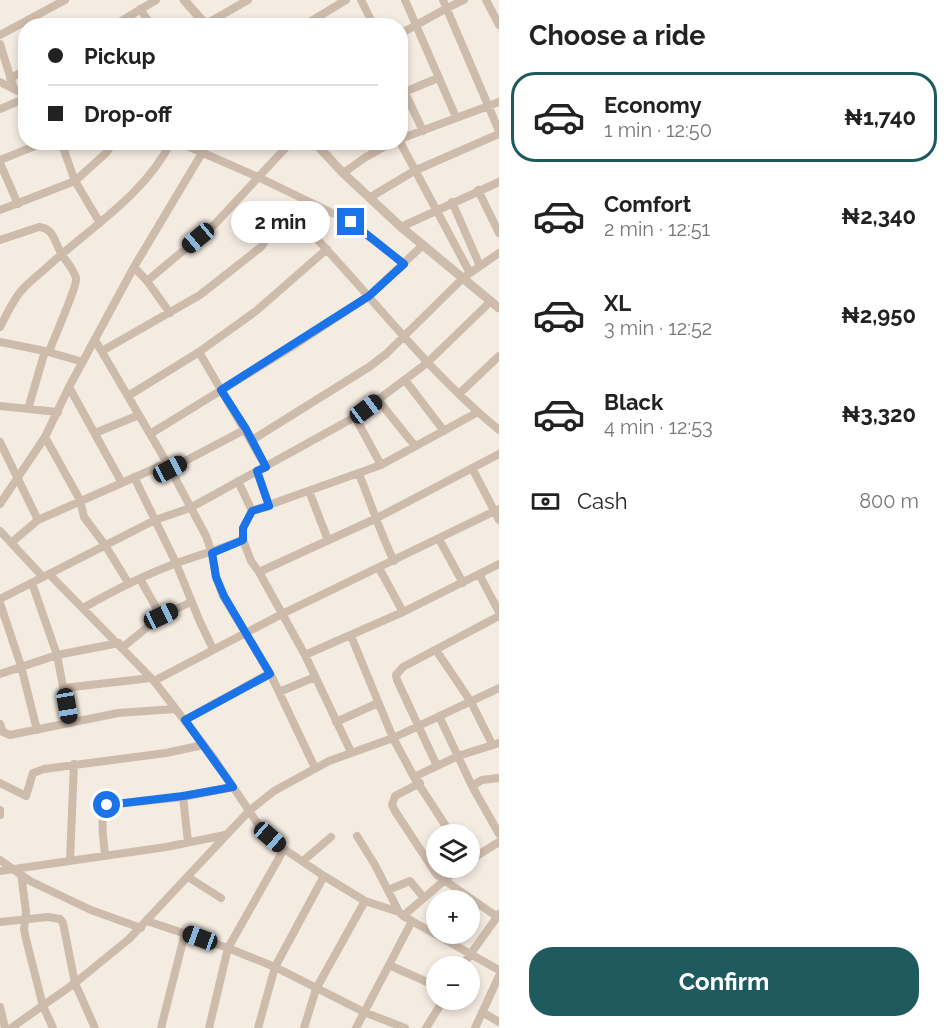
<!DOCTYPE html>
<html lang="en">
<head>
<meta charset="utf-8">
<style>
  :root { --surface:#fff; --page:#f2f2f2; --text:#222; --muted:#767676; --line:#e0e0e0; --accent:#1f5a5e }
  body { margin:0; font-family:Raleway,sans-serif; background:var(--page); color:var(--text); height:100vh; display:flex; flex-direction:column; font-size:22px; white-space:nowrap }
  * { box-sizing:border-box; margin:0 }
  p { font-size:20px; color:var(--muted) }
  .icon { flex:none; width:33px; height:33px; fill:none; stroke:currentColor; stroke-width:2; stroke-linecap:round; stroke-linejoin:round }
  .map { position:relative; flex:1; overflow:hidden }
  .panel { display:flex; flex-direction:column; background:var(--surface); width:450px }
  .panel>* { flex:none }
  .banner { position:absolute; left:18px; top:18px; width:390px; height:132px; border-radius:24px; box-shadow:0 3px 9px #0003; display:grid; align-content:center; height:132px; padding:0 30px; background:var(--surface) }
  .buttons { position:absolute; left:426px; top:824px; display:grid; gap:12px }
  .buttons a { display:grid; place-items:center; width:54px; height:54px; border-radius:50%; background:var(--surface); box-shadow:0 3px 9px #0003; font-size:30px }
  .end { position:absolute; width:27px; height:27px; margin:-14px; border:8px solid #1a73e8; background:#fff; box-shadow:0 0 0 3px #fff }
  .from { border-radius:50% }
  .bubble { position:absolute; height:42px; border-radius:21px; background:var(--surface); box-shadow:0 3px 9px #0003; font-size:20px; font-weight:700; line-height:42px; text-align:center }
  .car { position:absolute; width:18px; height:36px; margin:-18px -9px; border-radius:8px; box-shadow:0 0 4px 2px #0007; background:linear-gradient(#222 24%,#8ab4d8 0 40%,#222 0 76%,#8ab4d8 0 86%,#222 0) }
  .banner b { display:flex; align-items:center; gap:21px; height:57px; font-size:22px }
  .banner b+b { border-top:2px solid var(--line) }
  .banner i { width:15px; height:15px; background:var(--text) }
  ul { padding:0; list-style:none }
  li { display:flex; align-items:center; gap:18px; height:90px; margin:0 12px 9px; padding:0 18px; border:3px solid transparent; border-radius:24px }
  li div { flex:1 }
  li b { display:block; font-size:22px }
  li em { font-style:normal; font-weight:700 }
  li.on { border-color:var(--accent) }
  li>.icon { width:54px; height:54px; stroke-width:1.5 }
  h2 { padding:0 30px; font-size:27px; line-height:72px }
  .pay { display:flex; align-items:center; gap:15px; height:66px; padding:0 30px; font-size:22px }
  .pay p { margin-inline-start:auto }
  .cta { display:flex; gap:12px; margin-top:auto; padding:12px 30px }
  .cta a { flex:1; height:69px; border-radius:24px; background:var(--accent); color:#fff; font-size:24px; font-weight:700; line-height:69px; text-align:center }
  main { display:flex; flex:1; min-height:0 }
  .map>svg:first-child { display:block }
</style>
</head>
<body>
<main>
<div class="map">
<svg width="499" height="1028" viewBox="0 0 499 1028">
  <rect width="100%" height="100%" fill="#f4ebe1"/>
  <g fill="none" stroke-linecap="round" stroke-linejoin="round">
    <path stroke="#cdbbac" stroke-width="8" d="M361,0L374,26
      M405,0L456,117
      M443,0L499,131
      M486,0L499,25
      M140,9L152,26
      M206,24L248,0
      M113,26L156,0
      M303,26L346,0
      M400,34L447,8L464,0
      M0,35L65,0
      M0,44L14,89
      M10,78L26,70
      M0,82L26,95
      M400,82L423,131
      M402,93L438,78
      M0,109L26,98
      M400,139L499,102
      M61,142L75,181L100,223
      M178,142L258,177L351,222L404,264
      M400,142L470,273
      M0,160L45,142
      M0,163L18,204
      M343,173L366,157L393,142
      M478,190L499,233
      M369,198L414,171L499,134
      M452,202L480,266
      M0,210L75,181L106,153L114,142
      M401,227L499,182
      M0,240L39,227C52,228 54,239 59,249C63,259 73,267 76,278C78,285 53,340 49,352
      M134,267L147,281L170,313
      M147,281L215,224L291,142
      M0,327C7,314 12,302 21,291C28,283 37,276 45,269C88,229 144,196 171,142
      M95,340L167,463L206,536L212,553L216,577L223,596L270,673L315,768
      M0,342L45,351L83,362
      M102,351L200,295L261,247L281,219L289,216L296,217C365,287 423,368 499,430
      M199,352L266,467
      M405,380L444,431
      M69,387L122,483
      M459,394L499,356
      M128,396L199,352L256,311L327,249
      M378,400L415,446
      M0,406L58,412
      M28,409L45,351
      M355,417L381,465
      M95,433L139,415
      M150,434L298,343L369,296L423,245
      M45,437L80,500L84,517L105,545L129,584
      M252,440L369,367L386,354L463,278L499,253
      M0,442L38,520
      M472,468L499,520
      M170,469L246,429
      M257,471L269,505
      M359,474C371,503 380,533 394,561
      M134,477L176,563L200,622L213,649
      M238,481L252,511
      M309,491L328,540
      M0,504L45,437L69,387L134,267L202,153
      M0,531L43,577
      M439,539L463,583
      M243,540V528L252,511L381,465L478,412
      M12,542L38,520L167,463
      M379,568L403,612
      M259,572L377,518L499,454
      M49,574L154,681L213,757L262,830L284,849L324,876L365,901L399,912L403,916L499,970
      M479,574L499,612
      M140,579L161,616
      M32,583L57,655L70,723
      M0,599L155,520L190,508L355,417L427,363L491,301
      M0,603L21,666L37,730
      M83,608C113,591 144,575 177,563C199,555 221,549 243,540L251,561L259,572L305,655L351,752
      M351,636L393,738L414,777L451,834
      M123,647L161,616L191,602
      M436,650L471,702L492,744
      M305,655L403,612L499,564
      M0,674L57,655L119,643
      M154,681L282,614L499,509
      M64,688L151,678
      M279,692L315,677
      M439,716L472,786L499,834
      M185,720L270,673
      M336,722L378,703
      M0,724L3,732L10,735L118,713L175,709
      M437,766L397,680L396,675L403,667L499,616
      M414,777L458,756L499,743
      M0,783L26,796L33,773L44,769L166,753L203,745
      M420,783L395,796L392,805L395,811L437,875L499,918
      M472,786L482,780L499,778
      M183,797L188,842
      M0,810V815
      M357,836L375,865L399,912
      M105,856C104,841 99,817 107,805L183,797L233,787
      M0,860L30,881L91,910L141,928
      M70,860L74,764
      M470,860L499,842
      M303,861L331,837
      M0,871L166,847L225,835
      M21,873L26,912L24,929L26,939L43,1006L53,1028
      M188,877L221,898
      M388,890L410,881L424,898
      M403,916L460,867
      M147,921L228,948L275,967L364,1012L405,1028
      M0,922L48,917L60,919L63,923L75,983L95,1028
      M389,965L436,986
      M462,966L499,914
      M0,1007L5,1028
      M482,1012L499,1022
      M11,1028L75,983L129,939L249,811L274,791L329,761L393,738L499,688
      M161,1028L185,933
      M209,1028L228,948L284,849
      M258,1028L275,967L324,876
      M304,1028L316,989L365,901
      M356,1028L412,921
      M426,1028L444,999
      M475,1028L499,976"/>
    <path stroke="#cdbbac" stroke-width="9" d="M184,0L207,26
      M314,142L343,173L401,227L499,308"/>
  </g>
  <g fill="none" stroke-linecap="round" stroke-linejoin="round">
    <path stroke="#1a73e8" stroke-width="8" d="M107,805L183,796L233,787L185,720L270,674L224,596L216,577L212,553L243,540V528L252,511L269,506L257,471L266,467L246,429L221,390L369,296L404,264L351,222"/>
  </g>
</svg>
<div class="buttons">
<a><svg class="icon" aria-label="layers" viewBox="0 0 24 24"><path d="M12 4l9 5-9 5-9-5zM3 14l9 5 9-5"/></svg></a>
<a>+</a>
<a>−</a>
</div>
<i class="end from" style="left:107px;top:805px"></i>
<i class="end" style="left:351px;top:222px"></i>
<div class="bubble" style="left:231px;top:201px;width:99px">2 min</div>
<i class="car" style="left:198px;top:238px;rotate:230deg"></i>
<i class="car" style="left:366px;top:409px;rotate:53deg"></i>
<i class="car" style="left:170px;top:469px;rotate:62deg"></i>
<i class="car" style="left:161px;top:616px;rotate:65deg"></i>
<i class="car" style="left:67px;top:706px;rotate:170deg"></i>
<i class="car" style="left:270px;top:837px;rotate:131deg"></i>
<i class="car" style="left:200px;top:938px;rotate:290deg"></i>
<div class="banner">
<b><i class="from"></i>Pickup</b>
<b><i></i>Drop-off</b>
</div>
</div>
<section class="panel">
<h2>Choose a ride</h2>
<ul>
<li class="on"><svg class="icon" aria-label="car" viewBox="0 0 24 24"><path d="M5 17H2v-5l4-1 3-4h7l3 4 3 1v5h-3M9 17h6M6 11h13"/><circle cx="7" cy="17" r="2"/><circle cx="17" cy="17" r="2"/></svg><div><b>Economy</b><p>1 min · 12:50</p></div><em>₦1,740</em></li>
<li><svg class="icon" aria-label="car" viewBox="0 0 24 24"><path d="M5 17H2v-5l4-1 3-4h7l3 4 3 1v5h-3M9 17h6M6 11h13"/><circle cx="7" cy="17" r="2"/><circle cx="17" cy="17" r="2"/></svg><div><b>Comfort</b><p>2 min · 12:51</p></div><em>₦2,340</em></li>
<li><svg class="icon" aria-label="car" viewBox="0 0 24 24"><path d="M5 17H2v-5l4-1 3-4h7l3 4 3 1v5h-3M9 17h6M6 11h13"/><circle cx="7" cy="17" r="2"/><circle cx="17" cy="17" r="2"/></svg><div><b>XL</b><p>3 min · 12:52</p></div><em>₦2,950</em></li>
<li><svg class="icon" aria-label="car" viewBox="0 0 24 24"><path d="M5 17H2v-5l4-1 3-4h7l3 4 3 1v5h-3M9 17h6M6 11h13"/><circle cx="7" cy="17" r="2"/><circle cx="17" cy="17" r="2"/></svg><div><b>Black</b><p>4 min · 12:53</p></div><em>₦3,320</em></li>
</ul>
<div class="pay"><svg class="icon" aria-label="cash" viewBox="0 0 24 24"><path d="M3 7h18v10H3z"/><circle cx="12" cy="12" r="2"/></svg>Cash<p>800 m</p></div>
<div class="cta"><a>Confirm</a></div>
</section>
</main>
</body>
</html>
